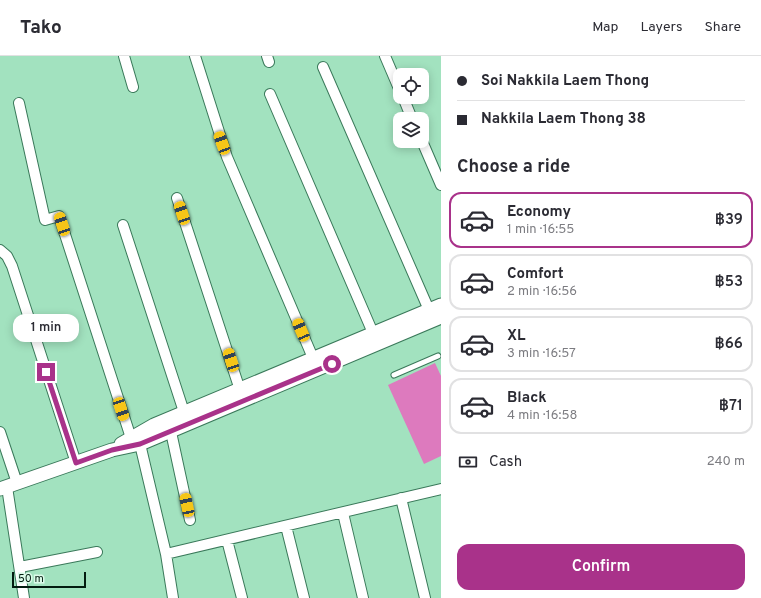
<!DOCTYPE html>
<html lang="en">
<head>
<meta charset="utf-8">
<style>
  :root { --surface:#fff; --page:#f2f2f3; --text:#2b2b33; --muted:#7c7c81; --line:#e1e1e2; --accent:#a9328a }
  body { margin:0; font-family:Overpass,sans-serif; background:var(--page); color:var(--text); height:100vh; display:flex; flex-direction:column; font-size:15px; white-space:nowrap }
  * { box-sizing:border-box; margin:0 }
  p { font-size:13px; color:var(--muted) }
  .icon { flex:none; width:22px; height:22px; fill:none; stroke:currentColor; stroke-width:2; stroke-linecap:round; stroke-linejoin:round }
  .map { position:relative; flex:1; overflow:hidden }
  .details { display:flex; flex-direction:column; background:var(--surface); width:320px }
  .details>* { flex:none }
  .top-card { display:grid; align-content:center; height:88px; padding:0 16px; background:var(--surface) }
  .controls { position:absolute; left:393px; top:12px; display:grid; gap:8px }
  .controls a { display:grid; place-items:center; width:36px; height:36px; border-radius:8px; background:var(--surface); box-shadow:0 2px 10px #0003; font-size:20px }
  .scale { position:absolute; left:12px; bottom:10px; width:74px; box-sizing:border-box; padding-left:4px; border:2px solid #031c10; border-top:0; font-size:11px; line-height:14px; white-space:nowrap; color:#031c10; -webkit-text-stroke:3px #dbfbe9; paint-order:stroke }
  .end { position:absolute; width:18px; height:18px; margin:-9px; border:5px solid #a9328a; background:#fff; box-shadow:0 0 0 2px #fff }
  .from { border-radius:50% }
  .bubble { position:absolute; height:28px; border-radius:12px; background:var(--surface); box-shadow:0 2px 10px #0003; font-size:13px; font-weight:600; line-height:28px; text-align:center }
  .car { position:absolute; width:12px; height:24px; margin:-12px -6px; border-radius:5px; box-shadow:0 0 3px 1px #0007; background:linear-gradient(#f5c518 24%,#345 0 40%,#f5c518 0 76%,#345 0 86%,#f5c518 0) }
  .top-card b { display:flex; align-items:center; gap:14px; height:38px; font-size:15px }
  .top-card b+b { border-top:1px solid var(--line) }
  .top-card i { width:10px; height:10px; background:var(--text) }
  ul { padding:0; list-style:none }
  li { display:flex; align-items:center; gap:12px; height:56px; margin:0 8px 6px; padding:0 8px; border:2px solid var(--line); border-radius:12px }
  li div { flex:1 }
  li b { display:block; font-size:15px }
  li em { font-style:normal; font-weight:600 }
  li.selected { border-color:var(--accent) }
  li>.icon { width:36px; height:36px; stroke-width:1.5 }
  h2 { padding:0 16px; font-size:18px; line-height:48px }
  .pay { display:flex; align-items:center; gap:10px; height:44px; padding:0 16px; font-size:15px }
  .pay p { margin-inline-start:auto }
  .action { display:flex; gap:8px; margin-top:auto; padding:8px 16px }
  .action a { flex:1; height:46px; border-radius:12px; background:var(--accent); color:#fff; font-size:16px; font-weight:600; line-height:46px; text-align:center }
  header { display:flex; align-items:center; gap:24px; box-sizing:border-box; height:56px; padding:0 20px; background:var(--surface); border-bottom:1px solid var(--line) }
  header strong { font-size:19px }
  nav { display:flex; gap:22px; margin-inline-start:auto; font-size:14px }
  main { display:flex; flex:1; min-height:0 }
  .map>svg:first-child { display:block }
</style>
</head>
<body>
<header>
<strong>Tako</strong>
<nav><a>Map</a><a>Layers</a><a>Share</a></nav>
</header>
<main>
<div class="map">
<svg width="441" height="542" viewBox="0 0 441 542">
  <rect width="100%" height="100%" fill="#a2e2bf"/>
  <path fill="#dd7abe" d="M435,307L441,320V400L424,408L388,329Z"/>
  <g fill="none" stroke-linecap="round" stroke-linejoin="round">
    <defs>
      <path id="lane" d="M394,319L438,300"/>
      <path id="street" d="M124,0L133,31
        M195,0L227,101L316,309
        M267,0L269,6
        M385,0L400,35
        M323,11L429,254
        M270,38L373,277
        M403,41L412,63
        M19,47L45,164L59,160L131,382
        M422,85L441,129
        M177,142L240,334
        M123,169L184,356
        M0,194L7,200L12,210L76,407
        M0,376L17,427
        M171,376L190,464
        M140,388L166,498L173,542
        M7,431L24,542
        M401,442L425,542
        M343,457L363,542
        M286,470L304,542
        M227,484L242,542
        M166,498L441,433
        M20,511L97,496"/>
      <path id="secondary" d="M121,388L154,369L441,249
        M0,433L112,394L140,388L441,261"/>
    </defs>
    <use href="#lane" stroke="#3a795a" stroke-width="7"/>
    <use href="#street" stroke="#3a795a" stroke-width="12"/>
    <use href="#secondary" stroke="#3a795a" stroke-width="15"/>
    <use href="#lane" stroke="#fff" stroke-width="5"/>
    <use href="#street" stroke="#fff" stroke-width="10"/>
    <use href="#secondary" stroke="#fff" stroke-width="13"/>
  </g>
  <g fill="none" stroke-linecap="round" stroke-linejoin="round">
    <path stroke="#a9328a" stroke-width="5" d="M46,316L76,407L112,394L140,388L332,308"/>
  </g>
</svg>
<div class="controls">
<a><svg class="icon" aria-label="locate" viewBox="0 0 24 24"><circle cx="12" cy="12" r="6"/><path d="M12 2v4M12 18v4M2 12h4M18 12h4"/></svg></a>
<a><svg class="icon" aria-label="layers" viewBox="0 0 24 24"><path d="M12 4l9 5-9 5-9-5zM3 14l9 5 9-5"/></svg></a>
</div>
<div class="scale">50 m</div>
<i class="end from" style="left:332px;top:308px"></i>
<i class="end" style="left:46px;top:316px"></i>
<div class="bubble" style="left:13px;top:258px;width:66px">1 min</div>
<i class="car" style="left:222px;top:87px;rotate:340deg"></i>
<i class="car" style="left:182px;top:157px;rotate:342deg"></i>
<i class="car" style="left:62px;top:168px;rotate:342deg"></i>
<i class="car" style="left:301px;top:274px;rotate:337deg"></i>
<i class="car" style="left:231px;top:304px;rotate:342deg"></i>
<i class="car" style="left:121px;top:353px;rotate:162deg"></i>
<i class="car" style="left:187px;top:449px;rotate:348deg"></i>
</div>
<section class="details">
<div class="top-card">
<b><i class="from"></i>Soi Nakkila Laem Thong</b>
<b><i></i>Nakkila Laem Thong 38</b>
</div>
<h2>Choose a ride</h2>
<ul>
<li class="selected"><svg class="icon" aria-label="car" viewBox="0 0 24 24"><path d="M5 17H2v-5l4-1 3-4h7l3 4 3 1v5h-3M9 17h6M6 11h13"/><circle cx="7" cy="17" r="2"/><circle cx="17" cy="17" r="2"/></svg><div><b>Economy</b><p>1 min · 16:55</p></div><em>฿39</em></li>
<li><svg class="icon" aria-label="car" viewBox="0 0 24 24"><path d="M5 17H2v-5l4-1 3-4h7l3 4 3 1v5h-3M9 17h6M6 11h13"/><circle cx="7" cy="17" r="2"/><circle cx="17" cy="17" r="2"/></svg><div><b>Comfort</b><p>2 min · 16:56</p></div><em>฿53</em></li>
<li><svg class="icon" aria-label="car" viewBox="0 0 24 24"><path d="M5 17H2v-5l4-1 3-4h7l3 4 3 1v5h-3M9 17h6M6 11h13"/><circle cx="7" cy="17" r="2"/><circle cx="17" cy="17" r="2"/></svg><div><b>XL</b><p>3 min · 16:57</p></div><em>฿66</em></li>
<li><svg class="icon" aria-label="car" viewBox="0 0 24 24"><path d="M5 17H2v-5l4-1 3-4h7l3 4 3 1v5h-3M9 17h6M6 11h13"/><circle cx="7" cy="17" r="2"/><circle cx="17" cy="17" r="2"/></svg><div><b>Black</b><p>4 min · 16:58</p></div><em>฿71</em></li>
</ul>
<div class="pay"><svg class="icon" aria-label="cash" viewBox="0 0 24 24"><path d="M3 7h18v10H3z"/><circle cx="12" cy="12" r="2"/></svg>Cash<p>240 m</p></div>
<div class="action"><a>Confirm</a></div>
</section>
</main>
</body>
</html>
